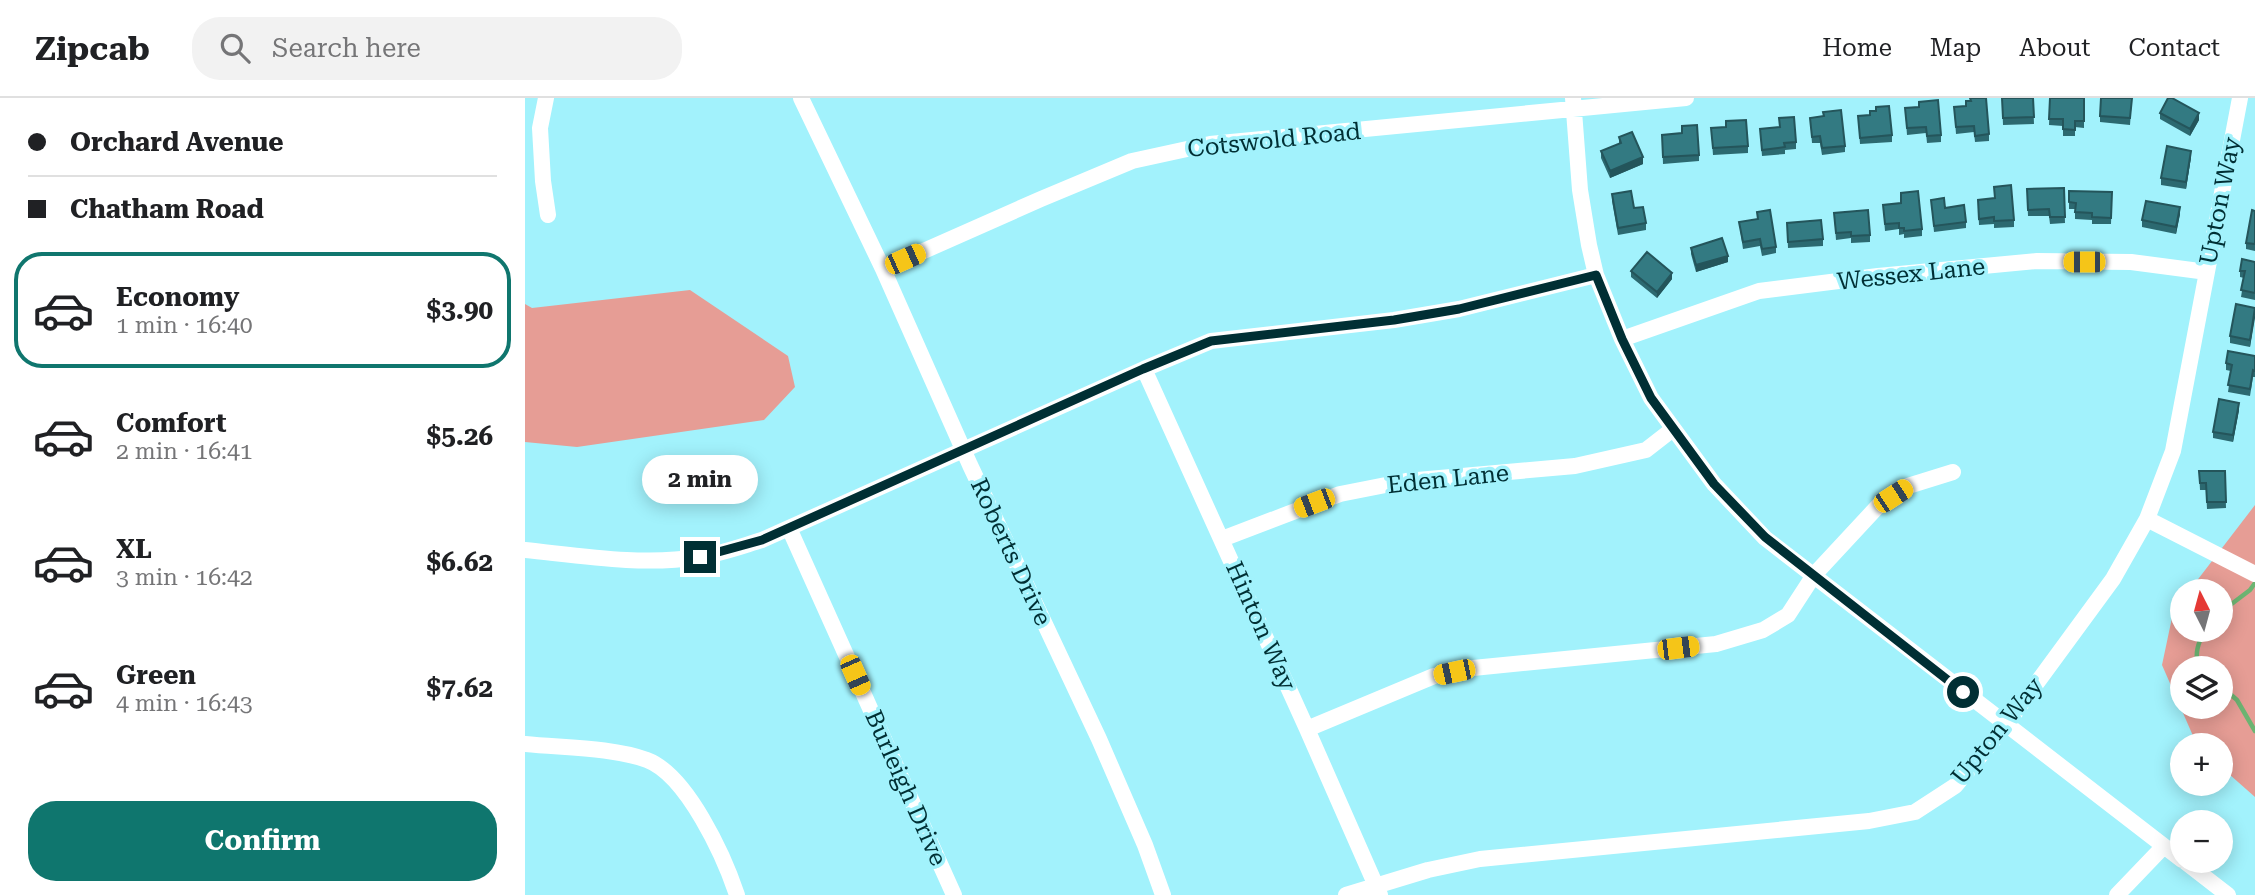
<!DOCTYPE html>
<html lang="en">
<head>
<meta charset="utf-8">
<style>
  :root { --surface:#fff; --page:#f2f2f2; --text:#202124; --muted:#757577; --line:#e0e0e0; --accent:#0f766e }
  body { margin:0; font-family:"Roboto Serif",serif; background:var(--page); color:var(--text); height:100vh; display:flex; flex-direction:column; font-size:26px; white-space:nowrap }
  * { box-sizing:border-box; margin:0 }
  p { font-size:23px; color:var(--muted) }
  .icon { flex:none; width:38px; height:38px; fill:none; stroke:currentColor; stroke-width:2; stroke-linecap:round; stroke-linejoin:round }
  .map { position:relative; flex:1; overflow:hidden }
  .drawer { display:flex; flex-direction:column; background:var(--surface); width:525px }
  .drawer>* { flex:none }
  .guide { display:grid; align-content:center; height:154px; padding:0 28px; background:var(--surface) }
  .needle { width:46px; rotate:354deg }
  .fabs { position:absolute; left:1645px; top:481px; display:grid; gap:14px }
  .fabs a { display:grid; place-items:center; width:63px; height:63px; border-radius:50%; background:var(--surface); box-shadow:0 4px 18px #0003; font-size:35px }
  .end { position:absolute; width:32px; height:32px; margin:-16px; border:9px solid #002f34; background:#fff; box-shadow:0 0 0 4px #fff }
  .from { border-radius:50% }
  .bubble { position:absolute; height:49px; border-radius:24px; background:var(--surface); box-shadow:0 4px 18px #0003; font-size:23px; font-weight:700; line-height:49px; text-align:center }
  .car { position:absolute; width:21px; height:42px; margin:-21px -10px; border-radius:9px; box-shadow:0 0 5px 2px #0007; background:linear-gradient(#f5c518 24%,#345 0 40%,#f5c518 0 76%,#345 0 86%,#f5c518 0) }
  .guide b { display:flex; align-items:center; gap:24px; height:66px; font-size:26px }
  .guide b+b { border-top:2px solid var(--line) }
  .guide i { width:18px; height:18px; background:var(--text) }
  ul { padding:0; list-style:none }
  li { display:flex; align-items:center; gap:21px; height:116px; margin:0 14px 10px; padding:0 14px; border:4px solid transparent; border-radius:28px }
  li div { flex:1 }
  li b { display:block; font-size:26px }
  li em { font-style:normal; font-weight:700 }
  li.current { border-color:var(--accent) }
  li>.icon { width:63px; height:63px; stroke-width:1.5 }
  .button { display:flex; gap:14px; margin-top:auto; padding:14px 28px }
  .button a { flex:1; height:80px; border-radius:28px; background:var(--accent); color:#fff; font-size:28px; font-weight:700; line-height:80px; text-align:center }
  header { display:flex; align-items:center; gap:42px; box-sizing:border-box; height:98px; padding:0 35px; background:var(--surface); border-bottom:2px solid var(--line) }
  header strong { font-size:33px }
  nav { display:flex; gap:38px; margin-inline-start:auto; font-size:24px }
  .search { width:490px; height:63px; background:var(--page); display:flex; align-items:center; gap:18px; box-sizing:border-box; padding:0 24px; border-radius:28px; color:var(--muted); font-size:26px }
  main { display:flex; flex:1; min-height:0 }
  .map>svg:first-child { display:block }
</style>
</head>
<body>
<header>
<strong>Zipcab</strong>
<div class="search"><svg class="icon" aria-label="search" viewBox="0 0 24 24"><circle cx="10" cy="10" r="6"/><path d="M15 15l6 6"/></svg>Search here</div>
<nav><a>Home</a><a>Map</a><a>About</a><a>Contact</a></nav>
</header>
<main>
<section class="drawer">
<div class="guide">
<b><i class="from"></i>Orchard Avenue</b>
<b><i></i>Chatham Road</b>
</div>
<ul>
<li class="current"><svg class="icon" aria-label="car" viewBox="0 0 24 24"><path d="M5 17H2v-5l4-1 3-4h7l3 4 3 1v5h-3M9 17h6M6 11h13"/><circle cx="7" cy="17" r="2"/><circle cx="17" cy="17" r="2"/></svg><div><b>Economy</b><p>1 min · 16:40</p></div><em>$3.90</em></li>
<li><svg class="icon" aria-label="car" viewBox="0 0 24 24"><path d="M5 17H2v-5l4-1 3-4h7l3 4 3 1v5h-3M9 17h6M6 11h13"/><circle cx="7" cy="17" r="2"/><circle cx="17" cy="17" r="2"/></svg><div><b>Comfort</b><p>2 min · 16:41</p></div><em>$5.26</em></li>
<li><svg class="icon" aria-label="car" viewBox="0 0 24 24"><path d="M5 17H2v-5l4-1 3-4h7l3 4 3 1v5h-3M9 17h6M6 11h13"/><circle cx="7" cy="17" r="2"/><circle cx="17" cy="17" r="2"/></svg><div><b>XL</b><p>3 min · 16:42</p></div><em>$6.62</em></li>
<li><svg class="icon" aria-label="car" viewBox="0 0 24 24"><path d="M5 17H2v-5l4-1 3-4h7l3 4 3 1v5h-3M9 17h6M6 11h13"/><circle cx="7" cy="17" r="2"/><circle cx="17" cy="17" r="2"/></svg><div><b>Green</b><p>4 min · 16:43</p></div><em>$7.62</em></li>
</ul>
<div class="button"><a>Confirm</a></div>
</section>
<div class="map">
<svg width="1730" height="797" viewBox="0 0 1730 797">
  <rect width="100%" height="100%" fill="#a2f2fc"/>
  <path fill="#e69d95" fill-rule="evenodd" d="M165,192L263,258L270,289L239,322L52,349L0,344V206L7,210Z
    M1730,407V699L1696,669V648L1672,647L1637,567L1648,515L1657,503V532H1696V494L1664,493ZM1657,570H1696V609H1657Z"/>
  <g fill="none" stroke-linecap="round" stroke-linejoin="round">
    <path stroke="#6cb472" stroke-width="4.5" d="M1696,514L1725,492L1730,485
      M1674,570C1669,556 1673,545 1680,532
      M1696,588L1712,602L1730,633"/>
    <path stroke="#fff" stroke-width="16" d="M21,0L15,30L18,83L23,117
      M276,0L358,171L445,367L574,641L620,747L638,797
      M1048,0L1055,92L1064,147L1071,177L1097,241L1126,300L1189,386L1240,440L1657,762
      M358,171L516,101L607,63L685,46L1161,0
      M1097,241L1234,193L1353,178L1512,163L1606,164L1682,174
      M619,271L782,631L855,797
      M1622,421L1730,476
      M264,430L429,797
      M697,441L815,396L881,383L1050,368L1121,352L1148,331
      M0,452C57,458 117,468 174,459C195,456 217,448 237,442L619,271L686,243L869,222L934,211L1071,177
      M782,631L909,578L948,570L1191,546L1238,532L1263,517L1289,477L1354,407L1383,388L1428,374
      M0,646C38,650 86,649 122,662C162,677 199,758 212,797
      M1659,763L1703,797
      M821,797L903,772L955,761L1344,723L1390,714L1430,688L1481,627L1588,481L1622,421L1648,353L1715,0
      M1592,797L1639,748"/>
  </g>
  <path fill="#2c6970" d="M1477,0H1508L1509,26L1478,27Z
    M1525,0H1559V30L1550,29V38H1538V28L1524,27Z
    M1607,0L1605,27L1575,24V18Z
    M1429,9L1464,36V43L1450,44L1449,34L1431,36Z
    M1380,10L1416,37V44L1402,45L1401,35L1382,37Z
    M1635,15L1674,22L1665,38L1635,21Z
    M1299,18L1320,48V54L1297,57L1295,45H1287L1285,20Z
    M1333,18L1367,37V44L1335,46Z
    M1254,20L1271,44V51L1260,52V56L1237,58L1235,31L1254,29Z
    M1186,30L1223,48V55L1188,57Z
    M1137,37L1174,57V63L1138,66Z
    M1094,39L1118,66L1085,80L1076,60V53L1094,46Z
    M1666,59L1661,91L1636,87V80Z
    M1539,90L1540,125L1525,126L1524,118H1503L1502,91Z
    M1544,93L1587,94L1586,126H1567V122L1550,121V111H1544Z
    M1376,95L1397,131V138L1379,140V136L1374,137V131L1360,133L1358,107L1376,105Z
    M1087,96L1109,110L1121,125V132L1093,137L1087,103Z
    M1469,100L1489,122V129L1469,130V126L1454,127L1453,102Z
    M1406,102L1441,124V130L1409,134Z
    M1730,113V153L1721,151V145Z
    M1232,114L1251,149V155L1237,158L1235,148L1218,151L1214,124L1232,121Z
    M1309,115L1345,137V144L1326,145V140L1311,142Z
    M1655,116L1651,136L1617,129V122Z
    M1262,125L1298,141V148L1263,150Z
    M1166,150L1203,164L1171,174L1166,156Z
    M1730,164V202L1716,199L1719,180L1715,179V173Z
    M1106,173L1147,181L1132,200L1106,179Z
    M1730,210L1725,249L1705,245V238Z
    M1730,258V279H1728L1725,298L1703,294L1706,273L1701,272V265Z
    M1714,312L1708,344L1688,340V334Z
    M1674,373H1700L1701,410L1682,411L1681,392H1675Z"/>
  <path fill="#24555b" d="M1674,15V22L1665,38V31Z
    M1666,53V59L1661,91V84Z
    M1118,59V66L1085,80V73Z
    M1655,109V116L1651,136V129Z
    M1203,158V164L1171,174V167Z
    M1147,175V181L1132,200V194Z
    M1730,213V220L1725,249V242Z
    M1714,305V312L1708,344V337Z"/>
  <path fill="#337a82" stroke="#24555b" stroke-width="2" d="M1445,0H1461L1464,36L1450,38L1449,28L1431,29L1429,9L1441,8V3H1446Z
    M1477,0H1508L1509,19L1478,20Z
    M1525,0H1559V23H1550V32L1538,31V21H1524Z
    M1576,0H1607L1605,20L1575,18Z
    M1643,0H1647L1674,15L1665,31L1635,15Z
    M1413,2L1416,37L1402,38L1401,29L1382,30L1380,10L1394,9V4Z
    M1364,8L1367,37L1335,40L1333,18L1345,17V13H1351V9Z
    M1316,12L1320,48L1297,50L1295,38L1287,39L1285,20L1299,18L1298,14Z
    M1269,19L1271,44L1259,45L1260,49L1237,52L1235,31L1255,29L1254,20Z
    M1221,22L1223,48L1188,50L1186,30L1201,29V23Z
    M1172,27L1174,57L1138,59L1137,37L1157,35V28Z
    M1107,34L1118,59L1085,73L1076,53L1096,45L1094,39Z
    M1642,48L1666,53L1661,84L1636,80Z
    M1486,87L1489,122L1469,123V119L1454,121L1453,102L1470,100L1469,89Z
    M1539,90L1540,119H1525L1524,111L1503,112L1502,91Z
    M1106,93L1109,110L1118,109L1121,125L1093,130L1087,96Z
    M1393,93L1397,131L1379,133V130H1374V125L1360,126L1358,107L1376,105V95Z
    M1544,93L1587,94L1586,120L1567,119V115L1550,114L1551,105L1544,104Z
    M1419,100L1420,110L1439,107L1441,124L1409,128L1406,102Z
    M1621,103L1655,109L1651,129L1617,122Z
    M1245,112L1251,149L1237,151L1235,141L1218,144L1214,124L1233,121L1232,114Z
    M1343,112L1345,137L1326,138V134L1311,135L1309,115Z
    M1727,112L1730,113V146L1721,145Z
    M1296,122L1298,141L1263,144L1262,125Z
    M1197,140L1203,158L1171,167L1166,150Z
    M1122,154L1147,175L1132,194L1106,173Z
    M1717,161L1730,164V195L1716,192L1720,173H1715Z
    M1711,206L1730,210L1725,242L1705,238Z
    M1703,253L1730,258V273L1728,272L1725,291L1703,287L1707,267L1701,265Z
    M1694,301L1714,305L1708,337L1688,334Z
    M1674,373H1700L1701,404H1682L1681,385H1675Z"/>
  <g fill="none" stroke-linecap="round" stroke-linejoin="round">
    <path stroke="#002f34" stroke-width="9" d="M175,459L237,442L618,271L686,243L869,222L934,211L1071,177L1097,241L1126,300L1189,386L1240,439L1438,594"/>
  </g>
  <g text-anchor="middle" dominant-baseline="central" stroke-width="7" stroke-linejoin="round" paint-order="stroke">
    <g font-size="24" fill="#002f34" stroke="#a2f2fc">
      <text transform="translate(749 42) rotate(-6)">Cotswold Road</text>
      <text transform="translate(1695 103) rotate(-79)">Upton Way</text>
      <text transform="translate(1386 176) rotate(-6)">Wessex Lane</text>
      <text transform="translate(923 381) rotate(-6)">Eden Lane</text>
      <text transform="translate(486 454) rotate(65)">Roberts Drive</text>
      <text transform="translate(736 528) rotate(66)">Hinton Way</text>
      <text transform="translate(1472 633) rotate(-51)">Upton Way</text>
      <text transform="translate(381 690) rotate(66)">Burleigh Drive</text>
    </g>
  </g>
</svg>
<div class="fabs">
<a><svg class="needle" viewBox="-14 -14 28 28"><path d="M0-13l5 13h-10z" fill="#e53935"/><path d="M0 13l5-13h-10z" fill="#757577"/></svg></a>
<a><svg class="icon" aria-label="layers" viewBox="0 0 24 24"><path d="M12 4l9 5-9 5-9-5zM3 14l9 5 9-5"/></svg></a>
<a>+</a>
<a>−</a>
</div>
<i class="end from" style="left:1438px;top:594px"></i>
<i class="end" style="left:175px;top:459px"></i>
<div class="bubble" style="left:117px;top:357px;width:116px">2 min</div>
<i class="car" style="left:380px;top:161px;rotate:66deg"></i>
<i class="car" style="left:1559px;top:164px;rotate:270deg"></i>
<i class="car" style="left:1368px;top:398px;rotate:57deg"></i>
<i class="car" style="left:789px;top:405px;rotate:249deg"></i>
<i class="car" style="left:1153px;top:550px;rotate:83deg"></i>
<i class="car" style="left:929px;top:574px;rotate:258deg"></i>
<i class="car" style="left:330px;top:577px;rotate:156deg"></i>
</div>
</main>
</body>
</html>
